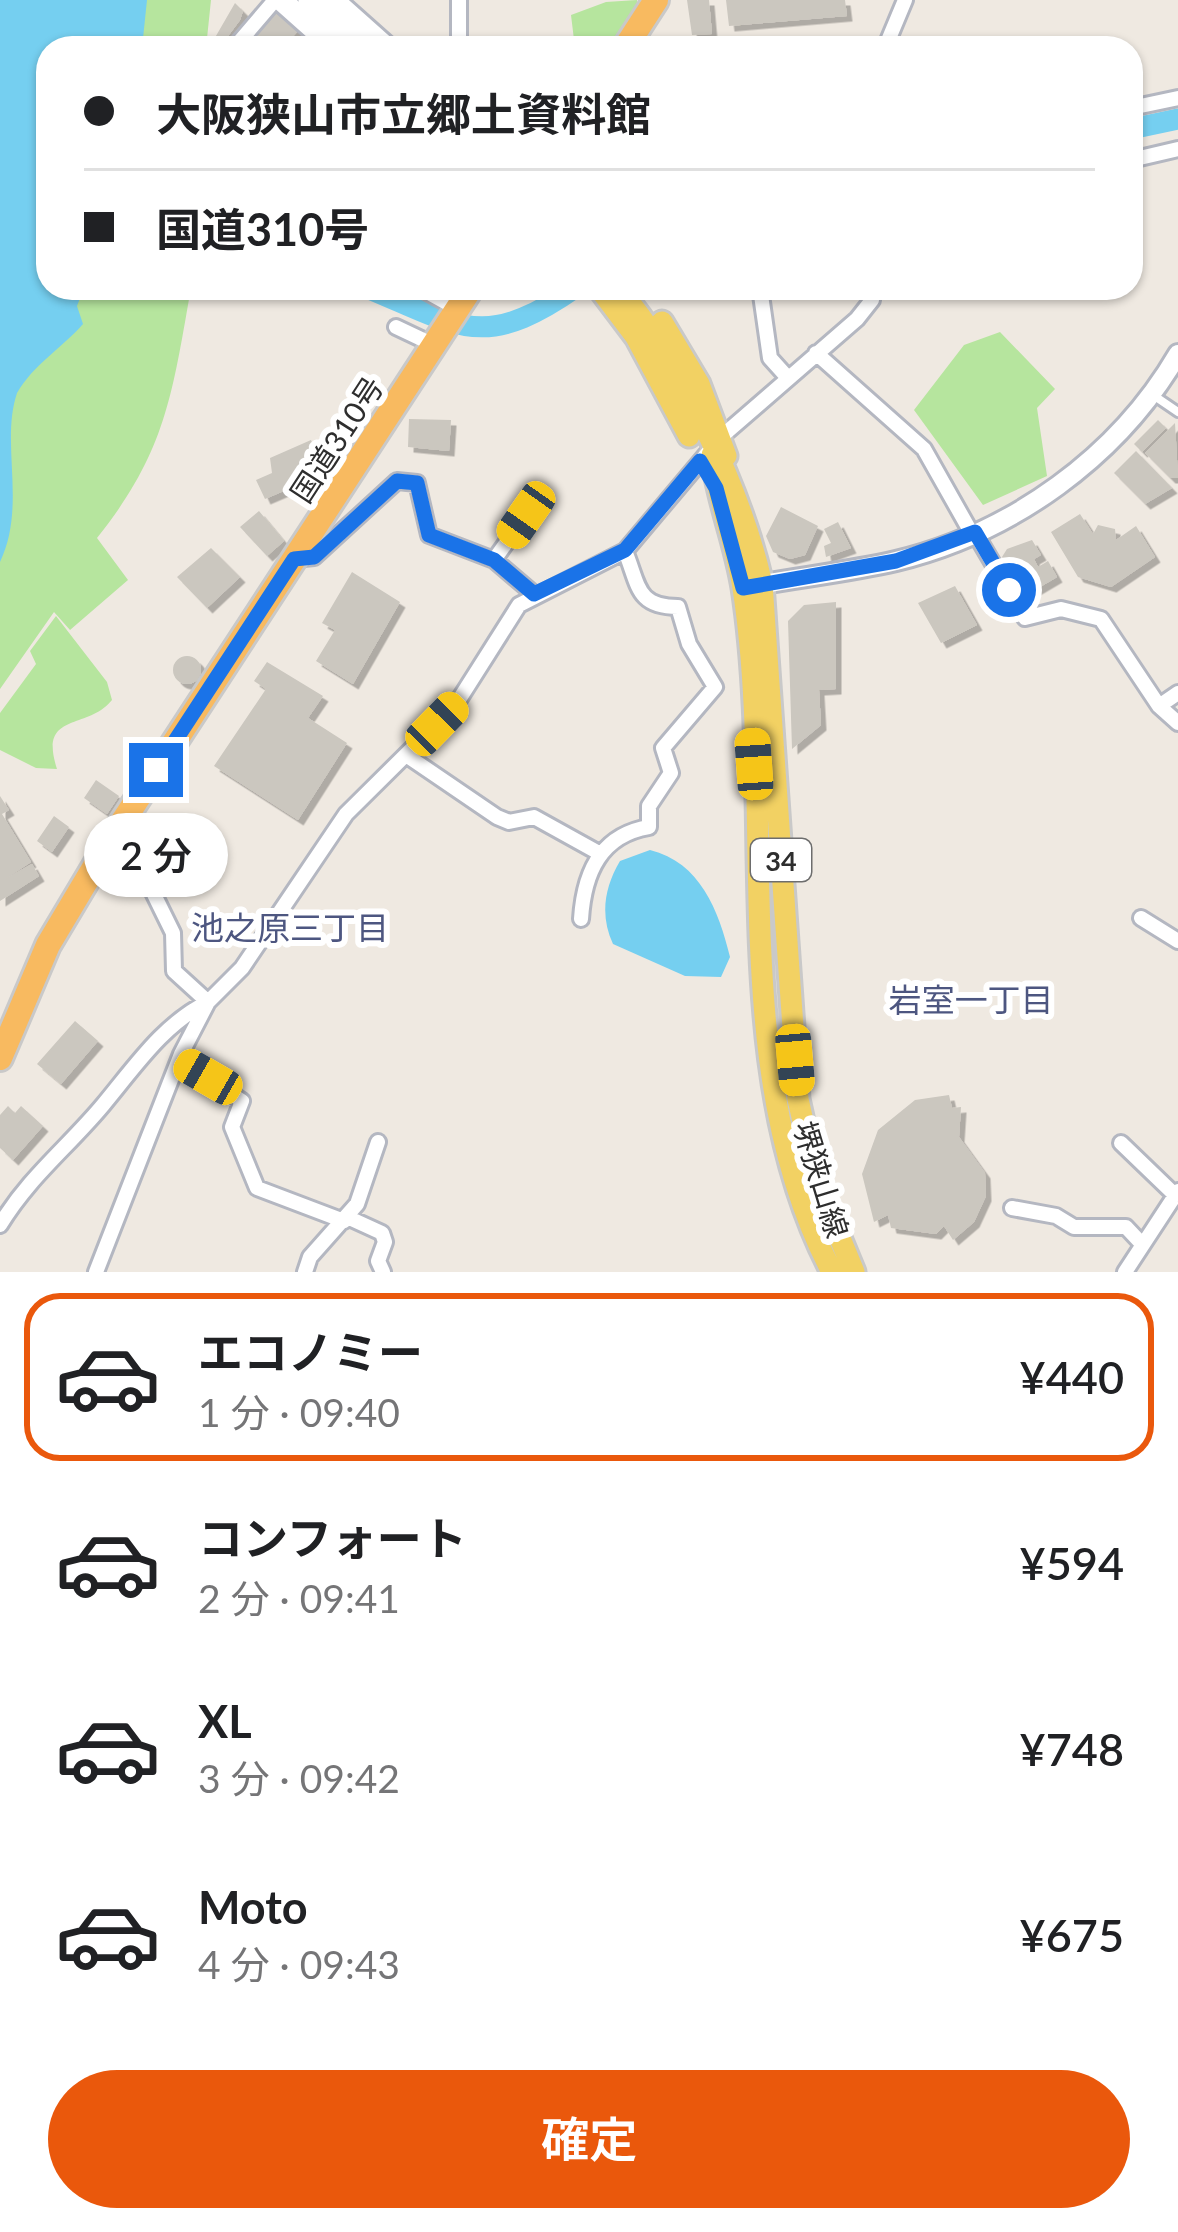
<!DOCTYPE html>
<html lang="ja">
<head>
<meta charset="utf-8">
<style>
  :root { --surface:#fff; --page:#f2f2f2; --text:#202124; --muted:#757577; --line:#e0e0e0; --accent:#ea580c }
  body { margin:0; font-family:Lato,"Noto Sans JP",sans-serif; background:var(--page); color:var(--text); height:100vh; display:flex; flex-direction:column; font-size:45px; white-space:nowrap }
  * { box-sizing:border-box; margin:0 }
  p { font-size:39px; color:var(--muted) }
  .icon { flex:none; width:66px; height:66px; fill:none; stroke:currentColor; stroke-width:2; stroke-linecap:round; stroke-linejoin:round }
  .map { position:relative; height:1272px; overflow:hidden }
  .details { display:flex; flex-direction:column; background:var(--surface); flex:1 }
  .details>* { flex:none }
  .banner { position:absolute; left:36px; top:36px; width:1107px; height:264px; border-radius:36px; box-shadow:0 3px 9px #0004; display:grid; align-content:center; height:264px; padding:0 48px; background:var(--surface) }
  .end { position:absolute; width:54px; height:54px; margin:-27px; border:15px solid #1a73e8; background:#fff; box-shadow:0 0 0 6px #fff }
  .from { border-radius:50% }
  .bubble { position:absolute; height:84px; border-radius:42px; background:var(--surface); box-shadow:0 3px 9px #0004; font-size:39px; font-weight:600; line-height:84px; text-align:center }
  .car { position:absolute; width:36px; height:72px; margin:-36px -18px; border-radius:15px; box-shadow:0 0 9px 3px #0007; background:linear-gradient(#f5c518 24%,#345 0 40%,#f5c518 0 76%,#345 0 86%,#f5c518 0) }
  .banner b { display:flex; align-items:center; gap:42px; height:114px; font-size:45px }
  .banner b+b { border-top:3px solid var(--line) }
  .banner i { width:30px; height:30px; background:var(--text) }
  ul { padding:21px 0 0; list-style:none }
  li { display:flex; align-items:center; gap:36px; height:168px; margin:0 24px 18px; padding:0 24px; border:6px solid transparent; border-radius:36px }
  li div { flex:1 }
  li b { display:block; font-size:45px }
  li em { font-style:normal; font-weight:600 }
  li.current { border-color:var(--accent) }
  li>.icon { width:108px; height:108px; stroke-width:1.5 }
  .cta { display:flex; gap:24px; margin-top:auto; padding:24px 48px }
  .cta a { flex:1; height:138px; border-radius:72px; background:var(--accent); color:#fff; font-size:48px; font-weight:600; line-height:138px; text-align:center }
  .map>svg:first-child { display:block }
</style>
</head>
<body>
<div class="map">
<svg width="1178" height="1272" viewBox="0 0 1178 1272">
  <defs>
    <filter id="shadow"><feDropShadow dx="5.5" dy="5.5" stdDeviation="0" flood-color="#0004"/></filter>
  </defs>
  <rect width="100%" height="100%" fill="#efe9e1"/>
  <path fill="#b6e59e" d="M0,0H211L206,48H48V288H191C172,395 166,452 97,538L128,580L70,630L54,612L0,689Z
    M637,0L638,11L612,48H575L571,15L606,2Z
    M1000,332L1055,389L1037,408L1047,476L983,505L914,410L964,345Z
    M56,616L107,682L112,700C87,731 38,711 57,769L36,768L0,750V713L36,664L30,651Z"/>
  <path fill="#75cff0" d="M0,0H147L142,48H48V288H84L77,306L83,324C62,348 34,364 17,393C0,444 27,505 0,562Z
    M650,850C700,862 719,911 730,957L721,977L685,976L613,944C600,916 604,888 620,861Z"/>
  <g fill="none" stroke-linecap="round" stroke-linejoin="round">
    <path stroke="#75cff0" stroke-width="21" d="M1131,129L1178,119
      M367,288C459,326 483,352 575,288"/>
  </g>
  <path fill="#cbc7bf" filter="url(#shadow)" d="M687,0H709L712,34L692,35Z
    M726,0H845L847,16L729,26Z
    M235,3L243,11L240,20L219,48H209Z
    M276,11L298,31L282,48H271L256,34Z
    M409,419L451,420L449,451L408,447Z
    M1158,420L1166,428L1142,452L1134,444Z
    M1175,423L1178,478H1170L1145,453Z
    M311,440L315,451L308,454L313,467L303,471L307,481L265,499L256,480L272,473L270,458Z
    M1136,451L1172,488L1145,504L1114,473Z
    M781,507L818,526L805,555L790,559L773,552L766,536Z
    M259,511L284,541L267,556L240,527Z
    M1080,514L1093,534L1098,525L1115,529L1116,540L1136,526L1155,557L1111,587L1078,577L1051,532Z
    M838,522L851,548L826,557L824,546L831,543L824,529Z
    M1032,540L1041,555L1034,559L1038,567L1048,561L1057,577L1023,597L1013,581L1022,576L1018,569L1011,573L1002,557L1007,549Z
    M211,548L240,577L207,608L177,577Z
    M352,572L400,602L353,684L316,661L335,630L322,623Z
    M955,586L977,625L941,643L918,603Z
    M836,602V689L819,690L821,725L792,749L788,621L804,605Z
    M173 670a14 14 0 1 1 28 0a14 14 0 1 1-28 0Z
    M267,662L323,696L308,718L347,743L298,820L214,766L266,689L254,681Z
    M96,780L119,796L107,814L84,798Z
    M0,796L9,810L2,814L31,862L5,879L32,864L39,876L0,901Z
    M54,816L69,827L52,852L37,841Z
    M75,1021L98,1041L61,1084L37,1064Z
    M949,1095L952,1108L961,1107L959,1137L985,1173L986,1196L974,1222L953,1240L944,1226L936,1234L891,1228L888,1215L874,1222L862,1174L878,1130L915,1100Z
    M8,1106L15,1113L21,1106L43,1126L13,1160L0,1148V1115Z"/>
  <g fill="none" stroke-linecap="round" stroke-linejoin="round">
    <defs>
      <path id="service" d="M1153,395L1178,412"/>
      <path id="minor" d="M459,0V48
        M234,48L275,0
        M885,48L905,0
        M1131,108L1178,98
        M1131,160L1178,149
        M420,288L458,309
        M760,288L770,358L788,378
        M396,327L434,345
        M816,353L924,449L972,534
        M975,533L1025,618L1061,609L1101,619L1159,706L1178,723
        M294,559L314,557L397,481L417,483L429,535L494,560L534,594
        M494,560L526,515
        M1159,706L1178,693
        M406,755L497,817L509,822L534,817L599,853
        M110,841L143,872L173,933L174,971L208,1002
        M1141,918L1178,941
        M581,919C584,872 601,835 649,827V806L671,773L663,748L715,687L689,644L678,607C636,607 639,585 625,551
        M179,1060L242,1101L232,1127L257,1188L344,1221
        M1121,1143L1175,1195
        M1012,1208L1056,1216L1074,1227H1126L1141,1243
        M347,1217L382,1233L385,1242L378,1261L383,1272
        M0,1225C29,1177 68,1147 103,1105C134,1068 163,1024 208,1002
        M96,1272L181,1054L208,1002L242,968L346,814L455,706L519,605L625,551L721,437L857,319L872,300L873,288
        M305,1272L310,1257L357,1204L378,1142
        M1125,1272L1178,1191"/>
      <path id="tertiary" d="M752,586C800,577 849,572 896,561C1012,533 1118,457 1178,354"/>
      <path id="secondary" d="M281,0L335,48
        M309,0L363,48
        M333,0L387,48"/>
      <path id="primary" d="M599,288L636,337L689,436
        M618,288C681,362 741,491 762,584L798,1099L816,1180L854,1272
        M662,322L699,384L726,456
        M712,455C718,501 736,543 743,588C777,809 725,1069 832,1272"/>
      <path id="trunk" d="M625,48L656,0
        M0,1058L48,945L110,841L471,288"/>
    </defs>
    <use href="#service" stroke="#b4b7c1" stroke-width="14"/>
    <use href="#minor" stroke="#b4b7c1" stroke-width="20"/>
    <use href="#tertiary" stroke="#b4b7c1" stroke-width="24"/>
    <use href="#secondary" stroke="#b4b7c1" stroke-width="27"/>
    <use href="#primary" stroke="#c9c9c9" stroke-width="27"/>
    <use href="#trunk" stroke="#c9c9c9" stroke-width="30"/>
    <use href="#service" stroke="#fff" stroke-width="8"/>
    <use href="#minor" stroke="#fff" stroke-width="14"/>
    <use href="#tertiary" stroke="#fff" stroke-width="18"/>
    <use href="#secondary" stroke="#fff" stroke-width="21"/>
    <use href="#primary" stroke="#f2d163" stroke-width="21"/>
    <use href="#trunk" stroke="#f8ba60" stroke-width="24"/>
  </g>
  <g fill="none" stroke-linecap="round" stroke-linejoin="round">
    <path stroke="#1a73e8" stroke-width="15" d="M156,770L294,559L314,557L397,481L417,483L429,535L494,560L534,594L625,550L700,461L716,488L743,588L896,561L975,532L1009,590"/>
  </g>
  <g text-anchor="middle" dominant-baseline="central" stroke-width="12" stroke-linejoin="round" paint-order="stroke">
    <rect fill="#fff" stroke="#6d6d6d" stroke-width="3" x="751" y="839" width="60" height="42" rx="9"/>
    <g font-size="27" font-weight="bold" fill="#2e2e2e">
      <text x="781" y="860">34</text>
    </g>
    <g font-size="30" fill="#2e2e2e" stroke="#fff">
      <text transform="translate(336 439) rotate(-57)">国道310号</text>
      <text transform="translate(822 1179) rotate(73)">堺狭山線</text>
    </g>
    <g font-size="33" fill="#4d5680" stroke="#fff">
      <text x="290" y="927">池之原三丁目</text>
      <text x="971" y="999">岩室一丁目</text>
    </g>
  </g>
</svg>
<i class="end from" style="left:1009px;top:590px"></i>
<i class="end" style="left:156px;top:770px"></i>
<div class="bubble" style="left:84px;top:813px;width:144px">2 分</div>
<i class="car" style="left:526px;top:515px;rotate:215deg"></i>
<i class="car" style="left:437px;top:724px;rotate:44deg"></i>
<i class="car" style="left:754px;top:764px;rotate:356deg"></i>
<i class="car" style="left:795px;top:1060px;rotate:175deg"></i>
<i class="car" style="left:208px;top:1077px;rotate:300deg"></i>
<div class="banner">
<b><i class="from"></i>大阪狭山市立郷土資料館</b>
<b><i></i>国道310号</b>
</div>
</div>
<section class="details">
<ul>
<li class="current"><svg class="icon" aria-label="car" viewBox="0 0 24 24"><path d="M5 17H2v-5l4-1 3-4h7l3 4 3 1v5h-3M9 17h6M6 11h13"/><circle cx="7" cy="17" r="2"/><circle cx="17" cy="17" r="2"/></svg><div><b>エコノミー</b><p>1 分 · 09:40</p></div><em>¥440</em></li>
<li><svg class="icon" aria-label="car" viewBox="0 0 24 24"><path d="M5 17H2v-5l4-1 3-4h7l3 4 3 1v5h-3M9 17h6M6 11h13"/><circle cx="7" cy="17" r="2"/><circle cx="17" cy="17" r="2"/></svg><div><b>コンフォート</b><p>2 分 · 09:41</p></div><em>¥594</em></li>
<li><svg class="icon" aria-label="car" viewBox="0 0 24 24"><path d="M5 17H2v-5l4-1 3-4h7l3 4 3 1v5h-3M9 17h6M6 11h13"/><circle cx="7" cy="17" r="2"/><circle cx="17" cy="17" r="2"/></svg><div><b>XL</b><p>3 分 · 09:42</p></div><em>¥748</em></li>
<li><svg class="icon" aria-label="car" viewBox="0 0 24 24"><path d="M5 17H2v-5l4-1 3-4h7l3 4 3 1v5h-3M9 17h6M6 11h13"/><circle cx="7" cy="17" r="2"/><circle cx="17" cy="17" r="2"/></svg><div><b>Moto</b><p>4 分 · 09:43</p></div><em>¥675</em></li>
</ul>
<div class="cta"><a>確定</a></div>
</section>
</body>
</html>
